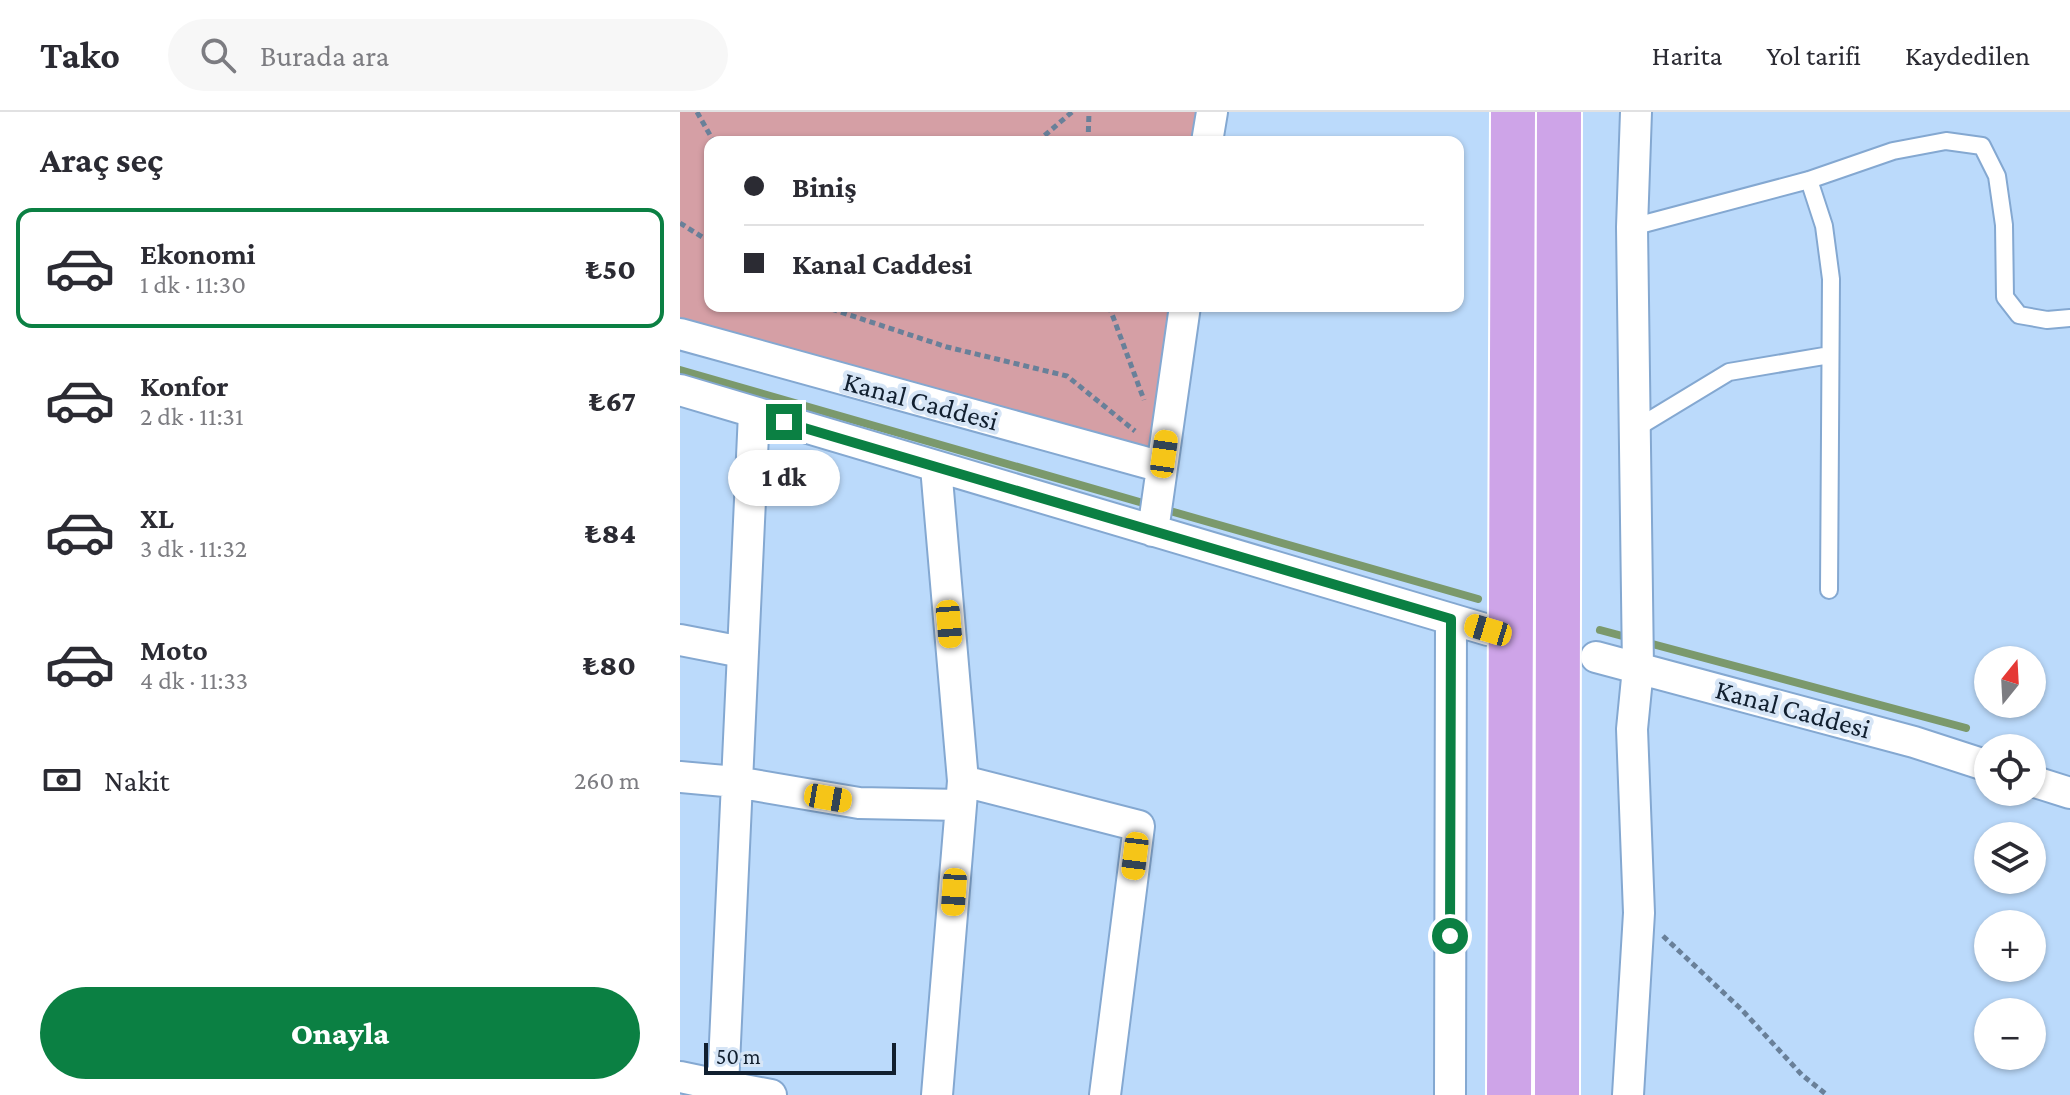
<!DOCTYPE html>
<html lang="tr">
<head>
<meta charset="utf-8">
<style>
  :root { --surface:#fff; --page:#f7f7f7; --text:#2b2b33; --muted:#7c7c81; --line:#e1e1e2; --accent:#0b8043 }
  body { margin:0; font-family:"Crimson Pro",serif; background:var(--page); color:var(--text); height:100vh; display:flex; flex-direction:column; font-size:30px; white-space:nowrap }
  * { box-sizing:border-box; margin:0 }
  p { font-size:26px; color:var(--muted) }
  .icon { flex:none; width:44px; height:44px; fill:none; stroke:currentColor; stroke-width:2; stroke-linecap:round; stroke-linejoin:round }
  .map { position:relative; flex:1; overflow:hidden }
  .details { display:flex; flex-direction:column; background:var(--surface); width:680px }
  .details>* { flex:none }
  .banner { position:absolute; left:24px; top:24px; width:760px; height:176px; border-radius:16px; box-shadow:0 2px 6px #0004; display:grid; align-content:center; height:176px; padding:0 40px; background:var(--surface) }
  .needle { width:52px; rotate:18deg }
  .controls { position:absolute; left:1294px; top:534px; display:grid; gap:16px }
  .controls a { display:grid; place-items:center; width:72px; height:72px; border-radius:50%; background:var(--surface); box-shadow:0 2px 6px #0004; font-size:40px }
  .scale { position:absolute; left:24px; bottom:20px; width:192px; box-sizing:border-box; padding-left:8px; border:4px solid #111f2f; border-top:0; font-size:22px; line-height:28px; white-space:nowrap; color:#111f2f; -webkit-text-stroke:6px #d6e5f6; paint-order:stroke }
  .end { position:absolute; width:36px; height:36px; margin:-18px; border:10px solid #0b8043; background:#fff; box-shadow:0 0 0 4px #fff }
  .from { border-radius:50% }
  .bubble { position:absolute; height:56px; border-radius:28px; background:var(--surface); box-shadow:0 2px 6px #0004; font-size:26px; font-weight:800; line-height:56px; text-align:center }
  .car { position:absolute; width:24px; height:48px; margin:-24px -12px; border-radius:10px; box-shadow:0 0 6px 2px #0007; background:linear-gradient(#f5c518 24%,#345 0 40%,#f5c518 0 76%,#345 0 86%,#f5c518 0) }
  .banner b { display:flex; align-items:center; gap:28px; height:76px; font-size:30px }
  .banner b+b { border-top:2px solid var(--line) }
  .banner i { width:20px; height:20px; background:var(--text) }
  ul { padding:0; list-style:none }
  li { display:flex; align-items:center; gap:24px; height:120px; margin:0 16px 12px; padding:0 24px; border:4px solid transparent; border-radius:16px }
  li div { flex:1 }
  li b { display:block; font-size:30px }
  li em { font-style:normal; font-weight:800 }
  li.current { border-color:var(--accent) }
  li>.icon { width:72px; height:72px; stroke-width:1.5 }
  h2 { padding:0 40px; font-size:36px; line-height:96px }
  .pay { display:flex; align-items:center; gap:20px; height:88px; padding:0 40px; font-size:30px }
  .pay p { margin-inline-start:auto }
  .button { display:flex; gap:16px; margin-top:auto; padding:16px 40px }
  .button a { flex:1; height:92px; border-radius:48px; background:var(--accent); color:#fff; font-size:32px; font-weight:800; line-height:92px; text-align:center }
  header { display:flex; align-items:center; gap:48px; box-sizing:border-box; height:112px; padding:0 40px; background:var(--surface); border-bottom:2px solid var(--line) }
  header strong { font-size:38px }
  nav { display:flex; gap:44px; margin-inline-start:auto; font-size:28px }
  .search { width:560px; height:72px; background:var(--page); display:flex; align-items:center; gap:20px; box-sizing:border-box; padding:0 28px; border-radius:44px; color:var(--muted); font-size:30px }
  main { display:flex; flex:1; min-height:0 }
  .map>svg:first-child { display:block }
</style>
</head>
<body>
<header>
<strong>Tako</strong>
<div class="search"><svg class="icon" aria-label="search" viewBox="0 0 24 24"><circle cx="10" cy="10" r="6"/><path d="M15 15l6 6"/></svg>Burada ara</div>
<nav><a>Harita</a><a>Yol tarifi</a><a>Kaydedilen</a></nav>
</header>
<main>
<section class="details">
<h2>Araç seç</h2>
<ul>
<li class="current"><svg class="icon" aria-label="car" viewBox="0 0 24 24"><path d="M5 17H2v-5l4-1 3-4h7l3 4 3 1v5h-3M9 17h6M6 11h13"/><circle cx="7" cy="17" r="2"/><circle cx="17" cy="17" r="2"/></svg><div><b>Ekonomi</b><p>1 dk · 11:30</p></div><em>₺50</em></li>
<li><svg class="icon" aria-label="car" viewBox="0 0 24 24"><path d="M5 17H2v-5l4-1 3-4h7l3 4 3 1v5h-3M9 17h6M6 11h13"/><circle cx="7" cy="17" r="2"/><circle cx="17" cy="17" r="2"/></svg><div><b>Konfor</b><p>2 dk · 11:31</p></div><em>₺67</em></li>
<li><svg class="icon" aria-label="car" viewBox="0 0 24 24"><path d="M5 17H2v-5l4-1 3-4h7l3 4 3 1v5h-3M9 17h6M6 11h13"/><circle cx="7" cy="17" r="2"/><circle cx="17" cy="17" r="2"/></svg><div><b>XL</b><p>3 dk · 11:32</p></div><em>₺84</em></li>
<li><svg class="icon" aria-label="car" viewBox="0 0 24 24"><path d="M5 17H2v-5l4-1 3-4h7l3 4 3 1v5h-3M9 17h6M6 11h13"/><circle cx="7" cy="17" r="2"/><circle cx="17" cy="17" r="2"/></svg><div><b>Moto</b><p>4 dk · 11:33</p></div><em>₺80</em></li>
</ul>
<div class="pay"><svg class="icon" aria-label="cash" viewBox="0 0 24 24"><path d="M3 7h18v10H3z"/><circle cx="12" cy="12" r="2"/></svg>Nakit<p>260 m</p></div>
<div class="button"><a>Onayla</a></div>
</section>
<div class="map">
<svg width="1390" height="983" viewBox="0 0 1390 983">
  <rect width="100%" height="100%" fill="#bbdafb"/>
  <path fill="#d59fa5" d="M0,0H530L526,30H30V194H505L482,355L0,208Z"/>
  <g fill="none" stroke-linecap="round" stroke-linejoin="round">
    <path stroke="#7b996c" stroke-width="8" d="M0,258L470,393
      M483,397L798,487
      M920,518L1286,616"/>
    <defs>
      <path id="service" d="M1129,68L1144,114L1151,167L1149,478
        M952,115L1129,68L1213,39L1266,29L1302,34L1317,64L1324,113L1325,185L1339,203L1367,208L1390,206
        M955,317L1049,260L1150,243"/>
      <path id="minor" d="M527,30L532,0
        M0,222L482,355
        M0,278L808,518
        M256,355L283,669L459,714L425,983
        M473,419L505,194
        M0,528L62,540
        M916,545L1234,630L1308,654
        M0,665L56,670L179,691L281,693
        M1352,669L1390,681
        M0,965L43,974L74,301
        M43,974L91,983
        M257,983L283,669
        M770,983L771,507
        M948,983L959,801L952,617L958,556L952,115L956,0"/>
      <path id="trunk" d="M829,983L833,0
        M877,983L879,0"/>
    </defs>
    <use href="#service" stroke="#84a8d1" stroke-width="20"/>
    <use href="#minor" stroke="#84a8d1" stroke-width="34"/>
    <use href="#trunk" stroke="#fff" stroke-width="48"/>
    <path stroke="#698099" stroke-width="5" stroke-dasharray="6 4" stroke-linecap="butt" d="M17,0L34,30
      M357,30L392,0
      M408,30L409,0
      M0,111L30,130
      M142,194L267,235L387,264L455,319
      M429,194L464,288
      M983,824L1062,898L1122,963L1147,983"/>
    <use href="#service" stroke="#fff" stroke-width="16"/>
    <use href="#minor" stroke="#fff" stroke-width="30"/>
    <use href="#trunk" stroke="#cea4e8" stroke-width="44"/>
  </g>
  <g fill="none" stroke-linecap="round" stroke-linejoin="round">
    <path stroke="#0b8043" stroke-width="10" d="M104,310L771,507L770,824"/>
  </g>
  <g text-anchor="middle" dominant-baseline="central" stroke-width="8" stroke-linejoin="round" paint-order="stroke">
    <g font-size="28" fill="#111f2f" stroke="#d6e5f6">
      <text transform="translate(241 289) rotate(15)">Kanal Caddesi</text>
      <text transform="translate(1113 597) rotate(15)">Kanal Caddesi</text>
    </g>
  </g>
</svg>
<div class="controls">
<a><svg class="needle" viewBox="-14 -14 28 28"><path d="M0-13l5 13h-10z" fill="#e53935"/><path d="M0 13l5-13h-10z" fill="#7c7c81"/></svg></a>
<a><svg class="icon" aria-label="locate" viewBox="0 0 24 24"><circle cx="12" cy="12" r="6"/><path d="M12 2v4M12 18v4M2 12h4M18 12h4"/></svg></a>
<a><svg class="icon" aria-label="layers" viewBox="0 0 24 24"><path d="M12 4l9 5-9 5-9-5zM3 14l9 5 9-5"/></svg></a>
<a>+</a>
<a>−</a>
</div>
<div class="scale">50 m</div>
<i class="end from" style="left:770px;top:824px"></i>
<i class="end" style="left:104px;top:310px"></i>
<div class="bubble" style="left:48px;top:338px;width:112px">1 dk</div>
<i class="car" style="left:484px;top:342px;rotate:8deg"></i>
<i class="car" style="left:269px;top:512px;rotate:175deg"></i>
<i class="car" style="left:808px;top:518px;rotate:287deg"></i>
<i class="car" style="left:148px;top:686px;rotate:100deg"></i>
<i class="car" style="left:455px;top:744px;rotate:187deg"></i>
<i class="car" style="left:274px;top:780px;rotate:184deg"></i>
<div class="banner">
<b><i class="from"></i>Biniş</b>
<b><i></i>Kanal Caddesi</b>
</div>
</div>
</main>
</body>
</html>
